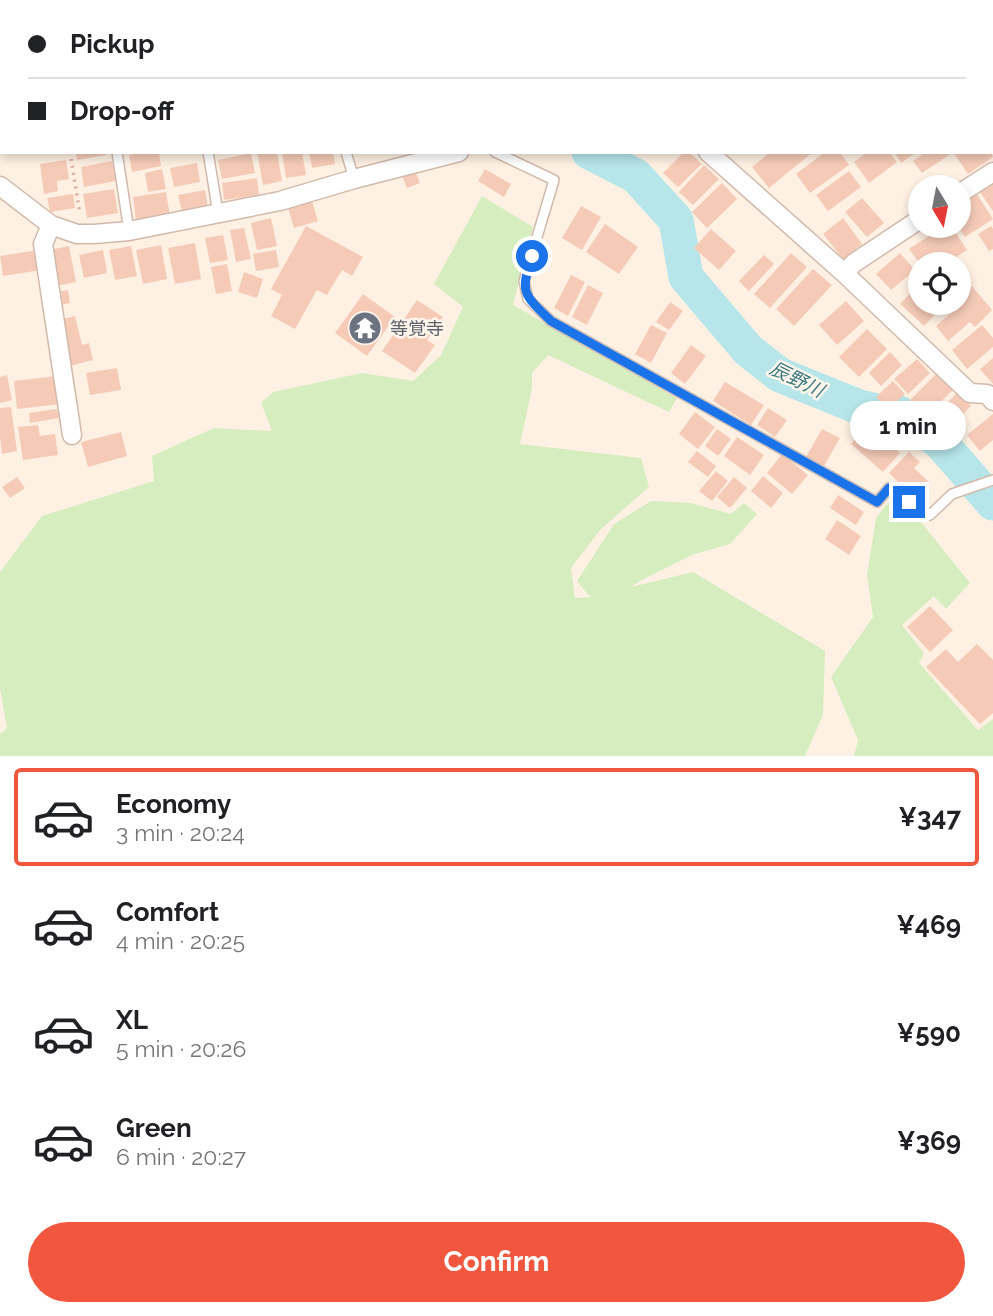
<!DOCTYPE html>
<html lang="en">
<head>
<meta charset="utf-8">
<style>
  :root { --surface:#fff; --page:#f2f2f2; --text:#202124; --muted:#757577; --line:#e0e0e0; --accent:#f1573f }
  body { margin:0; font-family:Raleway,"Noto Sans JP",sans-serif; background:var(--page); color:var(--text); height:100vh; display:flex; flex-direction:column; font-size:26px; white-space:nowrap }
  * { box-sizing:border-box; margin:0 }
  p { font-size:23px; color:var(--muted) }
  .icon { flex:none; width:38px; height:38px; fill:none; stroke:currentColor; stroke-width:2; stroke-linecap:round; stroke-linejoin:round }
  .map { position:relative; height:756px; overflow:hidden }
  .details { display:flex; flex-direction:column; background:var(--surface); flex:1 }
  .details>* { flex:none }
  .guide { position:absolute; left:0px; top:0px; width:994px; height:154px; box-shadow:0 4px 10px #0003; display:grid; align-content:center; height:154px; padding:0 28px; background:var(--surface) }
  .needle { width:46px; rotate:170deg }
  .controls { position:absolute; left:908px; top:175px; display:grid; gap:14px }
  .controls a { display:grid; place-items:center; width:63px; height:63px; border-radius:50%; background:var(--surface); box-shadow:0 4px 10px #0003; font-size:35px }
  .end { position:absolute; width:32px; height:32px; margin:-16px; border:9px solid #1a73e8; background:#fff; box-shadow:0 0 0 4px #fff }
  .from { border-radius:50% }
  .bubble { position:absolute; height:49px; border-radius:24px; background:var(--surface); box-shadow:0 4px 10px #0003; font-size:23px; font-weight:700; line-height:49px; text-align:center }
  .guide b { display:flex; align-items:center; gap:24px; height:66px; font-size:26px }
  .guide b+b { border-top:2px solid var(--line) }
  .guide i { width:18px; height:18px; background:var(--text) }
  ul { padding:12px 0 0; list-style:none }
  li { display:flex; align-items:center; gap:21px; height:98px; margin:0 14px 10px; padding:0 14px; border:4px solid transparent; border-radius:7px }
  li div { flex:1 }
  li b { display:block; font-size:26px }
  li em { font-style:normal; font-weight:700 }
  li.current { border-color:var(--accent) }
  li>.icon { width:63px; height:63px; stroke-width:1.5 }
  .primary-button { display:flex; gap:14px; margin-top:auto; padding:14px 28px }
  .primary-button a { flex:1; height:80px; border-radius:42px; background:var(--accent); color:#fff; font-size:28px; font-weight:700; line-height:80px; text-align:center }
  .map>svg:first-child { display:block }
</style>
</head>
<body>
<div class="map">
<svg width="993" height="756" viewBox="0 0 993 756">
  <rect width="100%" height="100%" fill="#fef1e3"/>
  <path fill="#d6edc0" d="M482,196L533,227L513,305L677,398L669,412L548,355L532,373V388L520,444L641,458L649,487L601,529L571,568L575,598L590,597L577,581L614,524L651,501L691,503L731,514L744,503L757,514L730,544L692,555L640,581L631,587L693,572L825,651L823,715L805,756H0V734L7,728L0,689V572L42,516L154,481L152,456L214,428L272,431L261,403L273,392L362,373L413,381L441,355L463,307L434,284Z
    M891,499L916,516L970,583L946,609L934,596L902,625L924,653L919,663L978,730L993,719V756H854L858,740L831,677L873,617L867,575L876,518Z"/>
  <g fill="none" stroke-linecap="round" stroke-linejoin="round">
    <path stroke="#b6e6e9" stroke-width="35" d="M251,0L257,2
      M15,2L17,0
      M589,152L636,176L676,220L686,277L748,350L780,375L859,407L887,413H899L940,442L993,503"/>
  </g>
  <path fill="#f5cbb8" d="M76,152H106V155L77,160Z
    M146,152H159L161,166L132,172L129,155Z
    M257,152H277L282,181L263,185Z
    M282,152H302L306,175L286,178Z
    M309,152H333L335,164L312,168Z
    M684,152H689L702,164L678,187L663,173Z
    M770,152H813L769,188L752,167Z
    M825,152H840L849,165L810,193L796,174Z
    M867,152H889L897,162L869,183L854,162Z
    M894,152H917L901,163Z
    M926,152H947L949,155L922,173L913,161Z
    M953,152H991L993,157L968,174Z
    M251,153L255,173L222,179L218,160Z
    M66,160L69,179L57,181L58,191L44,194L40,164Z
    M112,161L116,181L84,187L81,167Z
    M197,163L200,182L174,187L170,168Z
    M704,165L719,179L693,205L679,192Z
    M162,169L166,189L148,192L145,173Z
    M485,169L511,184L504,197L478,181Z
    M415,171L420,183L407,188L402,176Z
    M849,171L861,187L828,211L816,195Z
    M257,178L259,195L224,200L222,183Z
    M993,181V211L979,191Z
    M722,183L737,199L707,228L692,212Z
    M114,189L118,213L87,218L83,194Z
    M205,190L208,207L182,211L178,195Z
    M975,191L993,219L965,237L958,226H959V202Z
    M166,192L170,216L136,221L133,197Z
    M73,194L75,208L50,212L47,198Z
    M862,198L884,223L867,237L845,212Z
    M312,201L318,221L294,228L288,208Z
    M581,206L601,217L582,250L562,238Z
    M271,218L277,246L257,250L251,223Z
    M843,218L862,244L843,259L823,234Z
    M605,224L638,247L619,274L586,252Z
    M306,226L363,257L352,276L342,270L327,295L317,290L295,329L271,316L282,295L271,289Z
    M944,226H951L967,250L946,264H920L909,249Z
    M991,226L993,229V249L989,251L978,234Z
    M244,228L251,259L236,262L230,230Z
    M711,229L736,251L719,270L694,248Z
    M223,235L228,260L210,263L205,238Z
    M195,243L201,279L175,284L168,248Z
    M161,245L167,279L143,284L136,250Z
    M69,246L76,282L56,286L49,250Z
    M131,246L137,276L115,280L109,250Z
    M38,250L41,270L3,276L0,256Z
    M103,250L107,273L84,278L79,255Z
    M276,250L279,267L256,271L253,254Z
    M791,253L807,267L770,308L754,294Z
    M900,253L915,270L891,290L876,274Z
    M764,255L774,264L749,291L739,281Z
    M227,264L232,291L216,294L211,267Z
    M813,269L832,285L794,326L776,309Z
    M244,272L263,279L257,298L238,292Z
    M571,275L585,282L568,316L554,308Z
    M588,285L603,293L587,325L572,317Z
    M918,285L920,288V303H936L941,308L924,326L900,304Z
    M972,286L992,310L975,327L970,322L948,341L936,326L952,312L948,306L952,303H959V297Z
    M68,290L70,303L58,305L56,292Z
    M363,294L395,317L367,356L335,333Z
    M417,300L443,317L427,340L435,345L415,373L382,351Z
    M846,301L864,321L837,345L819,325Z
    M670,302L683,311L669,330L656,322Z
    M75,316L82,345L89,343L93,360L70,366L58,320Z
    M651,325L667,333L651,363L635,354Z
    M982,325L993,338V347L967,369L952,350Z
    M867,329L887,349L859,377L839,357Z
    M691,345L706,356L685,384L671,373Z
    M890,352L902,365L881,386L869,373Z
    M993,358V384L980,369Z
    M917,359L930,373L908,394L894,379Z
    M117,368L121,390L90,395L86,373Z
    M937,373L953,390L926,416L910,400Z
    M7,375L12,400L0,403V377Z
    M57,376L60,404L17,409L14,381Z
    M893,381L905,394L888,410L876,397Z
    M725,382L764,405L751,425L713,401Z
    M958,392L971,406L948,429L934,416Z
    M11,407L17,451L2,454L0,437V408Z
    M768,408L787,420L775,437L757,425Z
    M57,409L59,418L30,423L29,413Z
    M695,412L715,427L698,449L679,434Z
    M993,414V440L980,451L967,435Z
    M38,425L40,436L55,434L58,455L23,460L18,427Z
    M717,429L731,439L718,456L705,446Z
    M822,429L840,438L824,466L806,457Z
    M121,432L127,456L88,467L81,442Z
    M860,433L872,443L879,435L900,453L883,472L851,444Z
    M737,437L764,455L750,475L724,456Z
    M697,451L716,466L708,477L688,462Z
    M909,452L920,462L914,468L929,482L915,498L889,473Z
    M782,454L808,475L792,494L767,473Z
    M716,471L728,481L712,501L699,491Z
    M763,476L783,493L771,508L751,491Z
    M17,477L25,488L10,498L2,487Z
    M734,477L747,488L730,508L717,497Z
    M838,495L864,512L856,525L830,508Z
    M837,520L861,536L849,555L825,539Z
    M930,606L953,630L930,652L907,627Z
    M977,644L993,660V713L980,724L926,667L946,649L958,662Z"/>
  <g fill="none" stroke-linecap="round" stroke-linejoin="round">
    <defs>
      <path id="service" d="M181,0V2
        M410,0L412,2
        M673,0L674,2
        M117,152L129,231
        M208,152L218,213
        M346,152L354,179
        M495,152L554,180L524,281L528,299L551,321L877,502L889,488L930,515L952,494L993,480"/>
      <path id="minor" d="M721,0L722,2
        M904,0L906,2
        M766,2L768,0
        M992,116L993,117
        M708,152L844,273L970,393L987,394L993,401
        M0,186L51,225L77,234H94L129,231L280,201L354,179L459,152
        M959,194L993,172
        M51,225L43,244L72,435
        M844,273L854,263L920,219"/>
    </defs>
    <use href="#service" stroke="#d2b9ab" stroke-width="12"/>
    <use href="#minor" stroke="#d2b9ab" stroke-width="21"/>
    <path stroke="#dbae9b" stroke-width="3.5" stroke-dasharray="2 5" stroke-linecap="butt" d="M70,152L80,214"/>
    <use href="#service" stroke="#fff" stroke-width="9"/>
    <use href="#minor" stroke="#fff" stroke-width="18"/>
  </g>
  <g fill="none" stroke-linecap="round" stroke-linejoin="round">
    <path stroke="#1a73e8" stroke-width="9" d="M532,256C520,293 523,294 551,321L877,502L889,488L909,502"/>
  </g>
  <defs>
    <symbol id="temple-disc" viewBox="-11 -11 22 22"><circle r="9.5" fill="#6b7280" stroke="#fff5eb"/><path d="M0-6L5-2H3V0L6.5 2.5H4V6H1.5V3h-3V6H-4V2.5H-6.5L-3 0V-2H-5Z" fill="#fff"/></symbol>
  </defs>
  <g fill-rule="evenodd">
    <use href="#temple-disc" x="346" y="309" width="38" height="38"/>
  </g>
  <g text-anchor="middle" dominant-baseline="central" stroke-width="5" stroke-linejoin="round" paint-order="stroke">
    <g font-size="18" fill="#5b616d" stroke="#fff5eb" text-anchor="start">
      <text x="390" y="328">等覚寺</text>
    </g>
    <g font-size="19" font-style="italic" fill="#39797e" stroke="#fff5eb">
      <text transform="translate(797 379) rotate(26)">辰野川</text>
    </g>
  </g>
</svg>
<div class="controls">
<a><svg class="needle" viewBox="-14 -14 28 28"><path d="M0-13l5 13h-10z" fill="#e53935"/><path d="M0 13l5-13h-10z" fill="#757577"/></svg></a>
<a><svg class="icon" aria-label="locate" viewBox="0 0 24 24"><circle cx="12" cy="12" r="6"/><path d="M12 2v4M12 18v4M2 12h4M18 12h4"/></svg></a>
</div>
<i class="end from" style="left:532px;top:256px"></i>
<i class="end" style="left:909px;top:502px"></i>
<div class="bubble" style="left:850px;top:401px;width:116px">1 min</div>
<div class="guide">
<b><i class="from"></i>Pickup</b>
<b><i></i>Drop-off</b>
</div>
</div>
<section class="details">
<ul>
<li class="current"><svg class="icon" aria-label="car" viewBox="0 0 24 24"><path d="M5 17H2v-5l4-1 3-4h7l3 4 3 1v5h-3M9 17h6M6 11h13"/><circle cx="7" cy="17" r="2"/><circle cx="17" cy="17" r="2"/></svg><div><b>Economy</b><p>3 min · 20:24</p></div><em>¥347</em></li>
<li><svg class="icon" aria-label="car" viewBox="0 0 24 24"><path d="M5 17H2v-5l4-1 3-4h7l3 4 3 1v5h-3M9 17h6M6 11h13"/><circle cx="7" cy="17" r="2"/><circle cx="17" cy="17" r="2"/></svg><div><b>Comfort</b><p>4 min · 20:25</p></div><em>¥469</em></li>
<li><svg class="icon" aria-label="car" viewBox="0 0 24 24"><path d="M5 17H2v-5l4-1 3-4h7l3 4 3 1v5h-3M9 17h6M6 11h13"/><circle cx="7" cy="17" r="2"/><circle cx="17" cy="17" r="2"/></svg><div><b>XL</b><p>5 min · 20:26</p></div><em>¥590</em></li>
<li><svg class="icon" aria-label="car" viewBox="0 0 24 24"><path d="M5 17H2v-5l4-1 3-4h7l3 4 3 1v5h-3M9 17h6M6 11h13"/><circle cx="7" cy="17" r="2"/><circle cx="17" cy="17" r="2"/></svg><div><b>Green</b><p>6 min · 20:27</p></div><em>¥369</em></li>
</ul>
<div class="primary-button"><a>Confirm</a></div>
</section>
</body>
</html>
